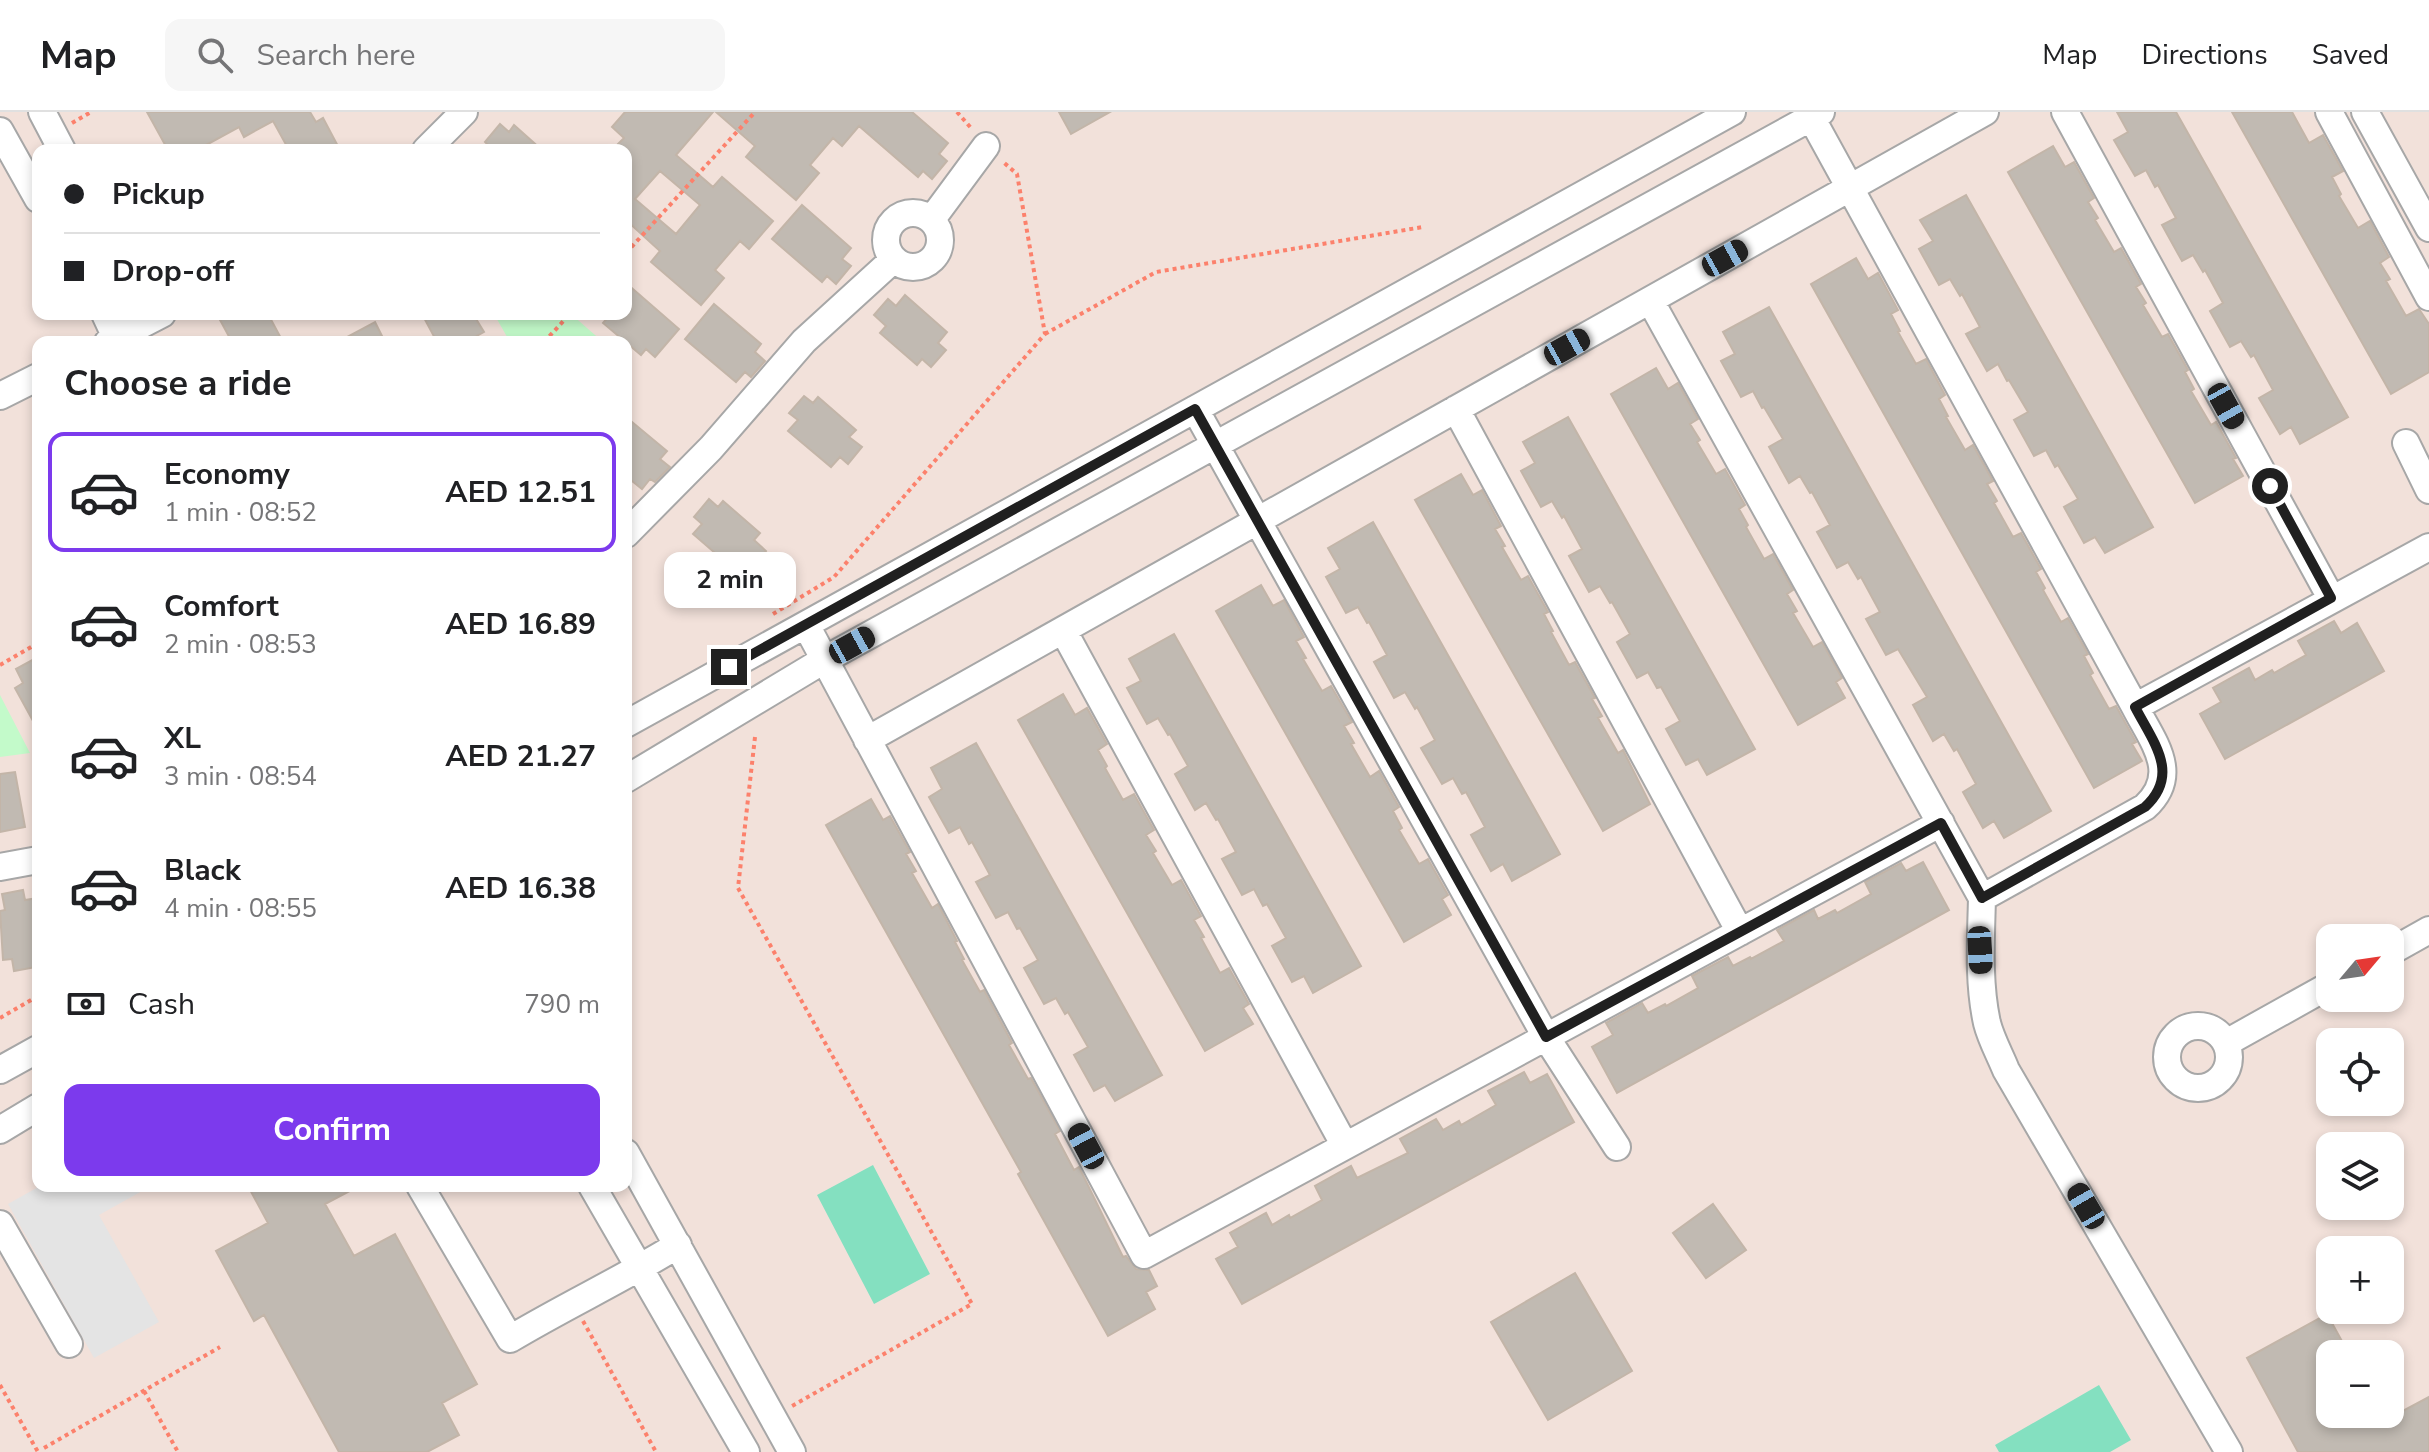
<!DOCTYPE html>
<html lang="en">
<head>
<meta charset="utf-8">
<style>
  :root { --surface:#fff; --page:#f6f6f6; --text:#202124; --muted:#757577; --line:#e0e0e0; --accent:#7c3aed }
  body { margin:0; font-family:"Nunito Sans",sans-serif; background:var(--page); color:var(--text); height:100vh; display:flex; flex-direction:column; font-size:30px; white-space:nowrap }
  * { box-sizing:border-box; margin:0 }
  p { font-size:26px; color:var(--muted) }
  .icon { flex:none; width:44px; height:44px; fill:none; stroke:currentColor; stroke-width:2; stroke-linecap:round; stroke-linejoin:round }
  .map { position:relative; flex:1; overflow:hidden }
  .panel { position:absolute; left:32px; top:224px; width:600px; height:856px; display:flex; flex-direction:column; background:var(--surface); border-radius:16px; box-shadow:0 4px 12px #0003 }
  .panel>* { flex:none }
  .hud { position:absolute; left:32px; top:32px; width:600px; height:176px; border-radius:16px; box-shadow:0 4px 12px #0003; display:grid; align-content:center; height:176px; padding:0 32px; background:var(--surface) }
  .needle { width:52px; rotate:61deg }
  .buttons { position:absolute; left:2316px; top:812px; display:grid; gap:16px }
  .buttons a { display:grid; place-items:center; width:88px; height:88px; border-radius:16px; background:var(--surface); box-shadow:0 4px 12px #0003; font-size:40px }
  .end { position:absolute; width:36px; height:36px; margin:-18px; border:10px solid #202020; background:#fff; box-shadow:0 0 0 4px #fff }
  .from { border-radius:50% }
  .bubble { position:absolute; height:56px; border-radius:16px; background:var(--surface); box-shadow:0 4px 12px #0003; font-size:26px; font-weight:700; line-height:56px; text-align:center }
  .car { position:absolute; width:24px; height:48px; margin:-24px -12px; border-radius:10px; box-shadow:0 0 6px 2px #0007; background:linear-gradient(#222 24%,#8ab4d8 0 40%,#222 0 76%,#8ab4d8 0 86%,#222 0) }
  .hud b { display:flex; align-items:center; gap:28px; height:76px; font-size:30px }
  .hud b+b { border-top:2px solid var(--line) }
  .hud i { width:20px; height:20px; background:var(--text) }
  ul { padding:0; list-style:none }
  li { display:flex; align-items:center; gap:24px; height:120px; margin:0 16px 12px; padding:0 16px; border:4px solid transparent; border-radius:16px }
  li div { flex:1 }
  li b { display:block; font-size:30px }
  li em { font-style:normal; font-weight:700 }
  li.active { border-color:var(--accent) }
  li>.icon { width:72px; height:72px; stroke-width:1.5 }
  h2 { padding:0 32px; font-size:36px; line-height:96px }
  .pay { display:flex; align-items:center; gap:20px; height:88px; padding:0 32px; font-size:30px }
  .pay p { margin-inline-start:auto }
  .action { display:flex; gap:16px; margin-top:auto; padding:16px 32px }
  .action a { flex:1; height:92px; border-radius:16px; background:var(--accent); color:#fff; font-size:32px; font-weight:700; line-height:92px; text-align:center }
  header { display:flex; align-items:center; gap:48px; box-sizing:border-box; height:112px; padding:0 40px; background:var(--surface); border-bottom:2px solid var(--line) }
  header strong { font-size:38px }
  nav { display:flex; gap:44px; margin-inline-start:auto; font-size:28px }
  .search { width:560px; height:72px; background:var(--page); display:flex; align-items:center; gap:20px; box-sizing:border-box; padding:0 28px; border-radius:16px; color:var(--muted); font-size:30px }
  .map>svg:first-child { display:block }
</style>
</head>
<body>
<header>
<strong>Map</strong>
<div class="search"><svg class="icon" aria-label="search" viewBox="0 0 24 24"><circle cx="10" cy="10" r="6"/><path d="M15 15l6 6"/></svg>Search here</div>
<nav><a>Map</a><a>Directions</a><a>Saved</a></nav>
</header>
<div class="map">
<svg width="2429" height="1340" viewBox="0 0 2429 1340">
  <rect width="100%" height="100%" fill="#f1eee6"/>
  <path fill="#f2e1da" fill-rule="evenodd" d="M0,0H2429V1340H0ZM38,38H626V202H38ZM38,230H626V1074H38ZM2330,826H2390V886H2330ZM2330,930H2390V990H2330ZM2330,1034H2390V1094H2330ZM2330,1138H2390V1198H2330ZM2330,1242H2390V1302H2330Z"/>
  <path fill="#c3faca" d="M494,202H571L603,230H510Z
    M0,583L30,641L0,645Z"/>
  <path fill="#84e0c0" d="M873,1053L930,1162L874,1192L817,1083Z
    M2099,1273L2131,1328L2110,1340H1999L1995,1333Z"/>
  <path fill="#e4e4e4" d="M40,1074H151L99,1103L159,1210L94,1246L8,1092Z"/>
  <path fill="#c1bab2" stroke="#c3b5a8" stroke-width="2" fill-rule="evenodd" d="M147,0H310L316,10L323,6L340,38H289L273,9L244,25L239,15L206,33L209,38H168Z
    M625,0H713L676,43L713,75L722,65L773,109L749,137L740,129L715,158L724,166L701,193L651,150L660,139L626,108V38L617,33L624,26L612,15ZM660,59L700,93L676,122L635,87Z
    M716,0H912L948,31L939,42L947,49L932,67L923,59L918,65L859,14L842,34L833,26L810,53L819,61L796,88L746,45L755,34Z
    M1059,0H1110L1071,22Z
    M2117,0H2176L2348,305L2300,332L2291,315L2280,322L2259,286L2273,278L2254,243L2251,245L2241,229L2230,235L2210,199L2223,191L2205,158L2203,160L2193,143L2182,149L2162,113L2176,106L2158,73L2155,75L2146,58L2135,64L2114,28L2128,20Z
    M2232,0H2292L2309,31L2323,23L2343,59L2332,65L2341,82L2339,84L2358,116L2370,109L2389,145L2380,151L2390,167L2386,169L2406,204L2419,197L2429,212V260L2391,282Z
    M500,12L509,20L514,13L542,38H493L485,30Z
    M2053,34L2065,55L2074,50L2094,86L2088,90L2098,106L2095,108L2114,140L2121,136L2141,172L2136,175L2146,191L2143,193L2162,225L2168,222L2188,258L2185,260L2194,277L2191,279L2211,313L2216,310L2236,346L2233,347L2243,364L2195,391L2008,60Z
    M1966,83L2153,415L2105,441L2095,425L2084,431L2064,395L2078,387L2058,353L2055,355L2046,338L2034,344L2014,308L2028,300L2009,268L2007,269L1998,252L1987,259L1966,222L1980,215L1962,182L1960,184L1950,167L1939,173L1919,137L1933,129L1920,108Z
    M802,93L851,136L842,147L851,154L836,172L827,164L822,170L772,127Z
    M1856,146L1868,167L1878,161L1898,198L1891,202L1900,219L1898,220L1916,252L1926,247L1945,283L1939,287L1948,304L1946,305L1965,338L1973,333L1993,369L1987,372L1997,389L1994,391L2013,425L2021,421L2041,457L2036,460L2045,476L2043,478L2061,510L2068,506L2088,542L2084,544L2093,561L2090,563L2109,597L2116,594L2136,630L2132,632L2142,649L2094,676L1811,172Z
    M626,171L679,217L655,245L646,237L641,243L603,211L611,202H626Z
    M905,183L947,220L938,231L946,238L931,255L922,247L917,253L880,221L886,214L874,203L888,187L896,194Z
    M714,192L761,232L755,240L765,249L751,265L745,260L736,270L685,227Z
    M1769,195L2051,699L2004,726L1994,709L1983,716L1963,680L1976,672L1957,637L1954,639L1944,622L1933,629L1913,593L1927,585L1898,537L1886,543L1866,507L1880,500L1861,465L1858,467L1848,450L1837,456L1817,420L1830,413L1812,380L1810,381L1800,364L1789,371L1769,335L1783,327L1764,295L1762,296L1753,279L1741,285L1721,249L1735,242L1723,220Z
    M231,202H268L283,230H232L220,208Z
    M422,202H473L484,220L475,225L478,230H437Z
    M375,210L385,230H338Z
    M1656,256L1668,277L1678,271L1698,307L1690,312L1700,328L1697,330L1716,362L1725,357L1745,393L1739,397L1748,413L1746,415L1764,447L1773,442L1793,478L1787,482L1797,499L1793,501L1813,535L1822,530L1842,566L1836,570L1845,586L1798,613L1611,282Z
    M804,284L813,291L818,285L856,318L849,325L862,335L848,352L840,345L831,355L788,319L798,308L789,301Z
    M626,305L667,339L660,347L670,355L655,370L650,367L642,377L626,364Z
    M1568,305L1755,637L1707,663L1698,647L1686,653L1666,617L1680,609L1661,575L1657,576L1648,560L1637,566L1617,530L1630,522L1612,490L1610,491L1600,474L1589,480L1569,444L1582,437L1564,404L1562,406L1552,389L1541,395L1521,359L1535,351L1523,330Z
    M1461,362L1473,383L1482,378L1501,414L1495,417L1505,434L1502,435L1521,468L1528,464L1548,500L1544,502L1553,519L1551,520L1569,553L1575,550L1595,586L1592,587L1602,604L1598,606L1618,641L1623,638L1650,692L1603,719L1415,388Z
    M709,387L718,395L723,389L760,421L754,428L766,439L752,455L745,448L736,459L693,422L702,412L694,405Z
    M1373,410L1560,742L1512,769L1503,752L1491,759L1471,723L1485,715L1466,680L1462,682L1453,666L1442,672L1421,636L1435,628L1417,595L1415,597L1405,580L1394,586L1374,550L1387,543L1369,510L1367,511L1358,495L1346,501L1326,465L1340,457L1328,436Z
    M1261,473L1273,494L1284,488L1304,525L1296,529L1306,546L1303,547L1322,579L1331,574L1352,610L1344,614L1354,631L1351,632L1370,665L1379,659L1399,695L1393,699L1402,716L1399,718L1419,752L1428,747L1448,783L1442,787L1451,803L1404,830L1216,499Z
    M2334,509L2341,521L2357,511L2384,559L2225,647L2200,602L2221,590L2213,576L2249,556L2255,568L2272,558L2274,561L2306,543L2298,529Z
    M1174,522L1361,854L1313,881L1304,864L1292,870L1272,834L1286,826L1267,792L1263,794L1254,777L1242,783L1222,747L1236,740L1218,707L1216,708L1206,691L1195,698L1175,662L1188,654L1170,622L1168,623L1158,606L1147,612L1127,576L1141,569L1129,547Z
    M38,545V618L15,576L23,571L16,557Z
    M1063,582L1075,603L1087,596L1107,632L1098,638L1107,654L1105,656L1123,688L1134,682L1154,718L1146,723L1156,739L1153,741L1172,773L1181,768L1201,804L1194,808L1204,825L1201,826L1220,861L1229,856L1249,892L1243,896L1253,912L1205,939L1018,608Z
    M976,631L1162,963L1115,989L1105,973L1094,979L1074,943L1088,935L1068,900L1065,902L1056,886L1044,892L1024,856L1038,848L1020,816L1017,817L1008,800L996,806L976,770L990,763L972,730L969,732L960,715L949,721L929,685L942,677L931,656Z
    M15,660L25,715L0,720V662Z
    M871,687L883,708L890,704L910,740L906,742L916,759L912,761L932,796L938,792L957,829L955,830L964,847L962,848L980,880L984,878L1012,931L1009,933L1028,967L1031,966L1060,1019L1055,1022L1074,1058L1079,1055L1123,1145L1126,1144L1136,1157L1149,1158L1157,1174L1146,1180L1155,1197L1108,1224L1018,1062L1021,1060L826,713Z
    M1923,750L1949,798L1617,981L1592,935L1613,923L1606,911L1642,891L1648,901L1665,892L1666,894L1698,876L1692,864L1728,845L1733,854L1750,845L1751,847L1784,829L1777,818L1814,798L1818,807L1835,798L1837,801L1871,782L1865,770L1901,751L1906,759Z
    M23,778L25,788L38,786V843L34,844L36,855L14,859L12,847L3,848L0,799L5,798L2,782Z
    M1524,960L1530,971L1547,962L1574,1010L1242,1192L1216,1147L1238,1135L1230,1121L1266,1101L1272,1113L1289,1103L1290,1106L1322,1088L1315,1074L1351,1054L1357,1066L1408,1041L1400,1027L1436,1007L1443,1018L1459,1009L1461,1013L1496,993L1488,979Z
    M248,1074H359L325,1092L354,1144L395,1122L477,1272L442,1291L459,1323L427,1340H339L264,1203L254,1209L216,1139L268,1111Z
    M1713,1092L1746,1138L1706,1166L1673,1121Z
    M1575,1161L1632,1259L1548,1308L1491,1210Z
    M2327,1202L2349,1242H2330V1302H2382L2386,1308L2429,1285V1340H2298L2247,1246Z"/>
  <g fill="none" stroke-linecap="round" stroke-linejoin="round">
    <defs>
      <path id="minor" d="M42,0L62,38
        M2065,0L2331,486
        M2329,0L2429,185
        M2365,0L2429,116
        M1811,5L2135,595
        M0,19L38,87
        M426,38L464,0
        M886 128a27 27 0 1 1 54 0a27 27 0 1 1-54 0Z
        M932,107L986,34
        M1650,188L1982,786
        M105,202L118,230
        M108,230L162,202
        M0,284L38,265
        M1195,297L1546,925L1617,1035
        M1456,297L1740,820
        M2406,331L2429,378
        M626,422L711,336L804,229L894,147
        M806,513L1144,1143L1941,711
        M1063,518L1345,1034
        M626,612L1732,0
        M867,628L1985,0
        M626,667L824,548L1821,0
        M0,755L38,748
        M2390,840L2429,818
        M2167 945a31 31 0 1 1 62 0a31 31 0 1 1-62 0Z
        M2226,931L2330,873
        M0,958L38,937
        M0,1018L38,995
        M626,1041L792,1340
        M420,1074L510,1227C565,1194 623,1167 678,1133
        M592,1074L746,1340
        M0,1112L69,1232
        M2229,1340L2006,958C2000,943 1991,927 1987,911C1978,870 1981,827 1982,786L2145,695C2181,662 2153,630 2135,595L2429,435"/>
    </defs>
    <use href="#minor" stroke="#a7a7a7" stroke-width="30"/>
    <path stroke="#fc816c" stroke-width="4" stroke-dasharray="4 4" stroke-linecap="butt" d="M957,0L971,16
      M72,11L91,0
      M626,141L755,0
      M1045,222L1156,160L1423,115
      M544,230L570,202
      M773,502L834,465L1045,222L1017,62L1002,49
      M0,553L38,531
      M755,625L738,776L972,1192L792,1294
      M0,906L38,884
      M583,1209L656,1340
      M0,1273L38,1340
      M144,1279L178,1340
      M44,1336L220,1235"/>
    <use href="#minor" stroke="#fff" stroke-width="26"/>
  </g>
  <g fill="none" stroke-linecap="round" stroke-linejoin="round">
    <path stroke="#202020" stroke-width="10" d="M729,555L1195,297L1546,925L1941,711L1982,786L2145,695C2181,662 2153,630 2135,595L2331,486L2270,374"/>
  </g>
</svg>
<div class="buttons">
<a><svg class="needle" viewBox="-14 -14 28 28"><path d="M0-13l5 13h-10z" fill="#e53935"/><path d="M0 13l5-13h-10z" fill="#757577"/></svg></a>
<a><svg class="icon" aria-label="locate" viewBox="0 0 24 24"><circle cx="12" cy="12" r="6"/><path d="M12 2v4M12 18v4M2 12h4M18 12h4"/></svg></a>
<a><svg class="icon" aria-label="layers" viewBox="0 0 24 24"><path d="M12 4l9 5-9 5-9-5zM3 14l9 5 9-5"/></svg></a>
<a>+</a>
<a>−</a>
</div>
<i class="end from" style="left:2270px;top:374px"></i>
<i class="end" style="left:729px;top:555px"></i>
<div class="bubble" style="left:664px;top:440px;width:132px">2 min</div>
<i class="car" style="left:1725px;top:146px;rotate:61deg"></i>
<i class="car" style="left:1567px;top:235px;rotate:61deg"></i>
<i class="car" style="left:2226px;top:294px;rotate:151deg"></i>
<i class="car" style="left:852px;top:533px;rotate:61deg"></i>
<i class="car" style="left:1980px;top:838px;rotate:177deg"></i>
<i class="car" style="left:1086px;top:1034px;rotate:332deg"></i>
<i class="car" style="left:2086px;top:1094px;rotate:330deg"></i>
<div class="hud">
<b><i class="from"></i>Pickup</b>
<b><i></i>Drop-off</b>
</div>
<section class="panel">
<h2>Choose a ride</h2>
<ul>
<li class="active"><svg class="icon" aria-label="car" viewBox="0 0 24 24"><path d="M5 17H2v-5l4-1 3-4h7l3 4 3 1v5h-3M9 17h6M6 11h13"/><circle cx="7" cy="17" r="2"/><circle cx="17" cy="17" r="2"/></svg><div><b>Economy</b><p>1 min · 08:52</p></div><em>AED 12.51</em></li>
<li><svg class="icon" aria-label="car" viewBox="0 0 24 24"><path d="M5 17H2v-5l4-1 3-4h7l3 4 3 1v5h-3M9 17h6M6 11h13"/><circle cx="7" cy="17" r="2"/><circle cx="17" cy="17" r="2"/></svg><div><b>Comfort</b><p>2 min · 08:53</p></div><em>AED 16.89</em></li>
<li><svg class="icon" aria-label="car" viewBox="0 0 24 24"><path d="M5 17H2v-5l4-1 3-4h7l3 4 3 1v5h-3M9 17h6M6 11h13"/><circle cx="7" cy="17" r="2"/><circle cx="17" cy="17" r="2"/></svg><div><b>XL</b><p>3 min · 08:54</p></div><em>AED 21.27</em></li>
<li><svg class="icon" aria-label="car" viewBox="0 0 24 24"><path d="M5 17H2v-5l4-1 3-4h7l3 4 3 1v5h-3M9 17h6M6 11h13"/><circle cx="7" cy="17" r="2"/><circle cx="17" cy="17" r="2"/></svg><div><b>Black</b><p>4 min · 08:55</p></div><em>AED 16.38</em></li>
</ul>
<div class="pay"><svg class="icon" aria-label="cash" viewBox="0 0 24 24"><path d="M3 7h18v10H3z"/><circle cx="12" cy="12" r="2"/></svg>Cash<p>790 m</p></div>
<div class="action"><a>Confirm</a></div>
</section>
</div>
</body>
</html>
